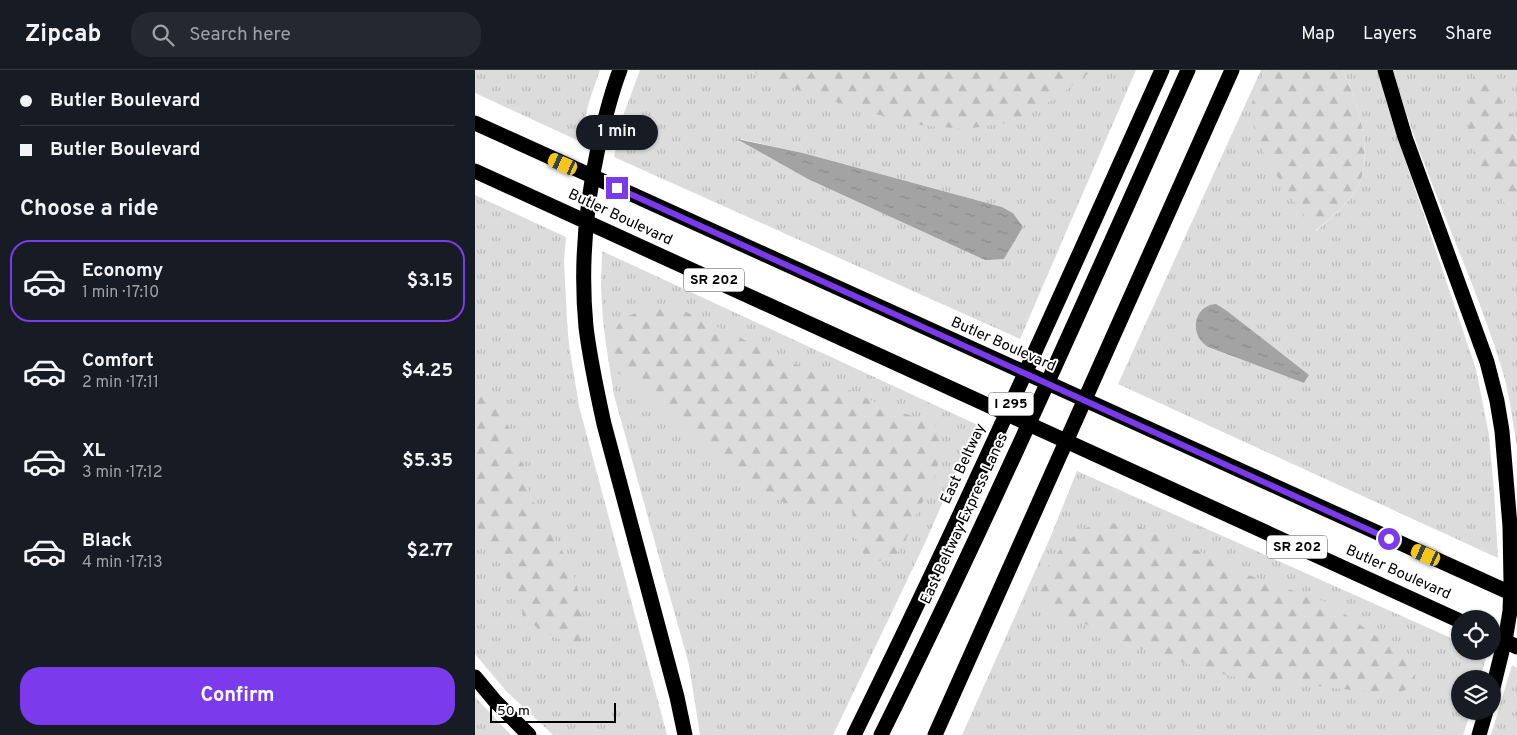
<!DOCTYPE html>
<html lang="en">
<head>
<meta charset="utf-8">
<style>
  :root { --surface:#171b24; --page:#242831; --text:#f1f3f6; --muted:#9ea1a6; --line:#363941; --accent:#7c3aed }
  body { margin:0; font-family:Overpass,sans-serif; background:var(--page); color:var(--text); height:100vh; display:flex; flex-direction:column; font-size:19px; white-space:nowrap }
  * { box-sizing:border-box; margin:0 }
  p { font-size:16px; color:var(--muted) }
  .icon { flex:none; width:28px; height:28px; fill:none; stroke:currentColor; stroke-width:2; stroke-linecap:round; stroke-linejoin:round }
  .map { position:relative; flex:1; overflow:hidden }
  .drawer { display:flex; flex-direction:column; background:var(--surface); width:475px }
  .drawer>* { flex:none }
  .guide { display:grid; align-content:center; height:110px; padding:0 20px; background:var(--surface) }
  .buttons { position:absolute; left:976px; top:540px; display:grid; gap:10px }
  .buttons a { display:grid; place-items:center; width:50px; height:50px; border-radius:50%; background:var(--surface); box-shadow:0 1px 4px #0004; font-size:25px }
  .scale { position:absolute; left:15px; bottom:12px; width:126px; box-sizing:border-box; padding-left:5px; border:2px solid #000; border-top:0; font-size:14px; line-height:18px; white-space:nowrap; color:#000; -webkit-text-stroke:4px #fff; paint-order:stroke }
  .end { position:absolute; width:22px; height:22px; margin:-11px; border:6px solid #7c3aed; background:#fff; box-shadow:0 0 0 2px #fff }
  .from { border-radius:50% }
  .bubble { position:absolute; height:35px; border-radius:18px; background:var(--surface); box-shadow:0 1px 4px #0004; font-size:16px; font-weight:700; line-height:35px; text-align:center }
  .car { position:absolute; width:15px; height:30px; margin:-15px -8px; border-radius:6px; box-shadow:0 0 4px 1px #0007; background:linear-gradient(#f5c518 24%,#345 0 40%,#f5c518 0 76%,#345 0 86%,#f5c518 0) }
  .guide b { display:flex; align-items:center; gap:18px; height:48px; font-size:19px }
  .guide b+b { border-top:1px solid var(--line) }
  .guide i { width:12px; height:12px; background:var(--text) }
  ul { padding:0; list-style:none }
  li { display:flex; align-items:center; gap:15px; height:82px; margin:0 10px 8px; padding:0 10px; border:2px solid transparent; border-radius:20px }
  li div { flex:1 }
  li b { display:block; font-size:19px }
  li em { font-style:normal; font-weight:700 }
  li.on { border-color:var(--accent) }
  li>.icon { width:45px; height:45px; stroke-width:1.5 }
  h2 { padding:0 20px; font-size:22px; line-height:60px }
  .action { display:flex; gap:10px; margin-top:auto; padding:10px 20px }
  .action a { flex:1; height:58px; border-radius:20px; background:var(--accent); color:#fff; font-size:20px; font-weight:700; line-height:58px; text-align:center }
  header { display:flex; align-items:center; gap:30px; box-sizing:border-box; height:70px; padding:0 25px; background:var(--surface); border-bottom:1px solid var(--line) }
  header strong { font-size:24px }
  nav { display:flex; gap:28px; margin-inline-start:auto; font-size:18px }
  .search { width:350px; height:45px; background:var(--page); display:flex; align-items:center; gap:12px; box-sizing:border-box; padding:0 18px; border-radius:20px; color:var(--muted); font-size:19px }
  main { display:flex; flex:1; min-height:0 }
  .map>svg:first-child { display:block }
</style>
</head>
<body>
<header>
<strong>Zipcab</strong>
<div class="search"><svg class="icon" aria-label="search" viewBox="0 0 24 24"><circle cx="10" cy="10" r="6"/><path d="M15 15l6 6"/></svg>Search here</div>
<nav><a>Map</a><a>Layers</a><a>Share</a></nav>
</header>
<main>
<section class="drawer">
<div class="guide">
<b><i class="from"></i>Butler Boulevard</b>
<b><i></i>Butler Boulevard</b>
</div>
<h2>Choose a ride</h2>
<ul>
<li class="on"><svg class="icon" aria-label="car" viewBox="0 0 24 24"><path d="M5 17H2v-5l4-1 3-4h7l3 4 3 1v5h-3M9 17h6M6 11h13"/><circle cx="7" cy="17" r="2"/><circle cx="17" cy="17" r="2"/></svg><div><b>Economy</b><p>1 min · 17:10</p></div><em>$3.15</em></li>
<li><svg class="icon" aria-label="car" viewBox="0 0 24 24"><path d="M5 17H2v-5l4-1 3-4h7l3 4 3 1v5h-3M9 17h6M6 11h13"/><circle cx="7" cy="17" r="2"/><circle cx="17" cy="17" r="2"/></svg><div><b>Comfort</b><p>2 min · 17:11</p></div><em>$4.25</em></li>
<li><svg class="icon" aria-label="car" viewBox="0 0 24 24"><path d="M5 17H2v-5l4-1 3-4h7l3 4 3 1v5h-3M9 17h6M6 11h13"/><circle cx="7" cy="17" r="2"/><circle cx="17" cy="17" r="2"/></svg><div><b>XL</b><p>3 min · 17:12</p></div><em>$5.35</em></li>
<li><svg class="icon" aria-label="car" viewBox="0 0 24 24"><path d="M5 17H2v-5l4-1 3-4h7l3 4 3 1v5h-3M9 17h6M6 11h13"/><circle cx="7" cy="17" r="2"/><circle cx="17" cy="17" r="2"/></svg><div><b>Black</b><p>4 min · 17:13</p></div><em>$2.77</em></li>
</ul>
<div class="action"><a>Confirm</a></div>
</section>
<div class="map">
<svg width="1042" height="665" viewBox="0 0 1042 665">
  <defs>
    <pattern id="grass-tufts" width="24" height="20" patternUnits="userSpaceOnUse" patternTransform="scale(1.25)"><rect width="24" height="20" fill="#dcdcdc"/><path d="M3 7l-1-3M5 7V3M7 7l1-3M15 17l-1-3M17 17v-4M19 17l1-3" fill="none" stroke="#bbb"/></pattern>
    <pattern id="forest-firs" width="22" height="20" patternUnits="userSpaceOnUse" patternTransform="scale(1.25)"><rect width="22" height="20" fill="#dcdcdc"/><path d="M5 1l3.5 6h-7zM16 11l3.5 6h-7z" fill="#bbb"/></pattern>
    <pattern id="water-ripples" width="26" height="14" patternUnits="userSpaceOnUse" patternTransform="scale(1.25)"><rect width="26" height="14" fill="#a3a3a3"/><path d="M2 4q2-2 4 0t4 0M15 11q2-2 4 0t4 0" fill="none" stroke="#8b8b8b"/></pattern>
  </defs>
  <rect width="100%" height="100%" fill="#fff"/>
  <path fill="url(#grass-tufts)" fill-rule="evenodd" d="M0,0H125L115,29L104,71L0,23Z
    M165,0H661L545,269L139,87L148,46ZM265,69L328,83L527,137L538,143L548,157L529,189L304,91Z
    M786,0H790L788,5L794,91L841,161C856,148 880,129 886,109C897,78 882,29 868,0H902L916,48L1001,299L1014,365L1019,421L1023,488L643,314ZM733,277L834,305L829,313Z
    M918,0H1042V377C1038,354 1035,329 1029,306C998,202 947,105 918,0Z
    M0,125L91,167L89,191L92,251L94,275L104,336L192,665H78L31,621L0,584Z
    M127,181L507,357L491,379L450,473L358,665H225L214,595L139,325L131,275L128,250L126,218Z
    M602,401L985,572V581H1005L1012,584L1005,609H985V641H996L988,665H487L575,468Z
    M1037,595L1042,598V665H1016Z
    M0,627L36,665H0Z"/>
  <path fill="url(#forest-firs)" d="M278,0H618L580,28L544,51L490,59L445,55L396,43L287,8Z
    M790,0H868C882,29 897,78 886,109C880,129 856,148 840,161C818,129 778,80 776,40C776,31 786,9 790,0Z
    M999,1L1022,21L1042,53V134L1035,140C1017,117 992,82 993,51C993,34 997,17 999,1Z
    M182,235L207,240L410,337L455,352L466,360L465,387L458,413L443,440L430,472L418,489L394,492L380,470L377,438L338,439L315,435L268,413L160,314L138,300L133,290L136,266L148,248Z
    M0,313L7,317L28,346L43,377L55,426L96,496L105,527L110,564L105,573L89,571L64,560L49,545L25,493L0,452Z
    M628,452L665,457L730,484L773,505L854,533L928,585L940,607L936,617L924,623L876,620L755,606L678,584L604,551L579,545L567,537L560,528L567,504L584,481L605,460Z"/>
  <path fill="url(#water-ripples)" d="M262,69L328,83L527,137L538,143L548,157L529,189L510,190L333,109Z
    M741,234L752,241L834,305L829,313L733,277C730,275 726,271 724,268C716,253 724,235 741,234Z"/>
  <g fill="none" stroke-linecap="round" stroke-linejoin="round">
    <path stroke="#000" stroke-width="15" d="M145,0C136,23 130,48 124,73C111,133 105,195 111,257C115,290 122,322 129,354L202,627L210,665
      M910,0L930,67L1012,292L1022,331L1027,361L1035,456L1036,512L1035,541L1031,565L1018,618
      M0,53L1042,526
      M0,101L985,551
      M1018,565L1042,577
      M0,607L20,631L54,665
      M379,665C487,446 587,223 687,0
      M406,665C515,446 613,223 713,0
      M460,665L757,0
      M1004,665L1011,641"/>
  </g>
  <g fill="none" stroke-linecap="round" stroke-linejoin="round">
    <path stroke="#7c3aed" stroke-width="6" d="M142,118L914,469"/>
  </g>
  <g text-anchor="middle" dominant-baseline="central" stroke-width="4" stroke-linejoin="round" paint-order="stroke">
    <g fill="#fff" stroke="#4c4c4c" stroke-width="1">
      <rect x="209" y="198.5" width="60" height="23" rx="4"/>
      <rect x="513.5" y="322.5" width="45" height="23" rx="4"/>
      <rect x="792" y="465.5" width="60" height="23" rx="4"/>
    </g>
    <g font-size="14" font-weight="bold" fill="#000">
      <text x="239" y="210">SR 202</text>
      <text x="536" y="334">I 295</text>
      <text x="822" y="477">SR 202</text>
    </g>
    <g font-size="15" fill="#000" stroke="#fff">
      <text transform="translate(145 148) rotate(25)">Butler Boulevard</text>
      <text transform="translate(528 275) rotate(24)">Butler Boulevard</text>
      <text transform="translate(489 394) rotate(-65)">East Beltway</text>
      <text transform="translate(490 449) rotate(-65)">East Beltway Express Lanes</text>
      <text transform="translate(923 503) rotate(24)">Butler Boulevard</text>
    </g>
  </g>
</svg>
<div class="buttons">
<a><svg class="icon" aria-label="locate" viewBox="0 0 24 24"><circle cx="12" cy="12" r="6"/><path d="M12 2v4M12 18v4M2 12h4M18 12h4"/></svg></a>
<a><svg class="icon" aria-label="layers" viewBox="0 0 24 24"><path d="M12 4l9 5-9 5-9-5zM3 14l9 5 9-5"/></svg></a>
</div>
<div class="scale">50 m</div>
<i class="end from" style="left:914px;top:469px"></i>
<i class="end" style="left:142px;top:118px"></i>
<div class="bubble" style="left:101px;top:45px;width:82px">1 min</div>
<i class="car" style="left:88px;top:94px;rotate:294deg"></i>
<i class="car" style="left:951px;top:485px;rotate:294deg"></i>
</div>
</main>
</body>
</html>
